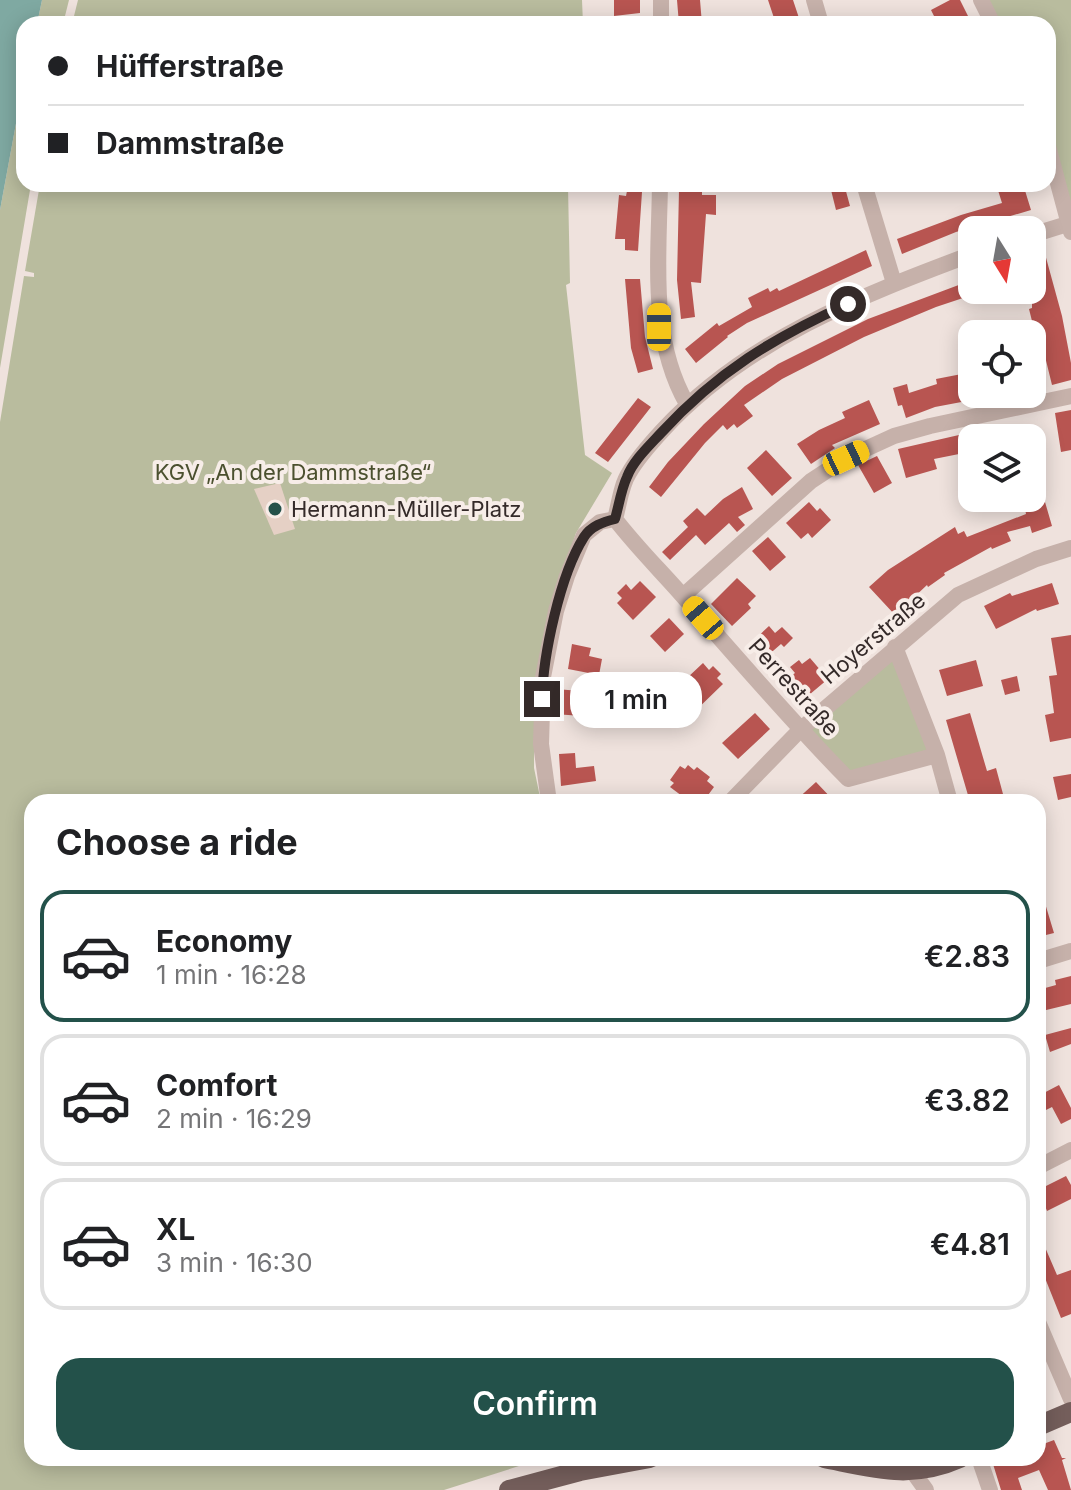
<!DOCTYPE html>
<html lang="en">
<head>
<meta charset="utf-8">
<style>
  :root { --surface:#fff; --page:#f2f2f2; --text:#202124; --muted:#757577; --line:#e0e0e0; --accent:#23514a }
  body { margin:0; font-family:Inter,sans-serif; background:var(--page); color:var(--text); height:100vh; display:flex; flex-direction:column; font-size:30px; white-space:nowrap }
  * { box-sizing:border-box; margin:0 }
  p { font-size:26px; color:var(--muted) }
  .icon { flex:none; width:44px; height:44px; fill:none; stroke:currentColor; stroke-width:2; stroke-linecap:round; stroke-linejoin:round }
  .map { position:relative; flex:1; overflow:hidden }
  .drawer { position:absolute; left:24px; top:794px; width:1022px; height:672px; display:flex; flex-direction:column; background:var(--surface); border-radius:24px; box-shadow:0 4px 20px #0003 }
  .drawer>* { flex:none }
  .top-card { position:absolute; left:16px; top:16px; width:1040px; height:176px; border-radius:24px; box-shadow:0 4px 20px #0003; display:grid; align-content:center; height:176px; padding:0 32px; background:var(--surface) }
  .needle { width:52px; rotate:169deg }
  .buttons { position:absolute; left:958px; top:216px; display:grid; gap:16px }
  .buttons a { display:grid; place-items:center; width:88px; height:88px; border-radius:16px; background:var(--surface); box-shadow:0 4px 20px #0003; font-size:40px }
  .end { position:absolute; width:36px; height:36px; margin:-18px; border:10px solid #342a29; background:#fff; box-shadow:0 0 0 4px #fff }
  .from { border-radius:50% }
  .bubble { position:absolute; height:56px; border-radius:24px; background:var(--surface); box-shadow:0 4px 20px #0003; font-size:26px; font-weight:600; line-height:56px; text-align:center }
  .car { position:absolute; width:24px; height:48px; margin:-24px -12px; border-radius:10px; box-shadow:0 0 6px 2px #0007; background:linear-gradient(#f5c518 24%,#345 0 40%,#f5c518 0 76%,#345 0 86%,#f5c518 0) }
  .top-card b { display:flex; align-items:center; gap:28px; height:76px; font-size:30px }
  .top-card b+b { border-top:2px solid var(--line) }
  .top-card i { width:20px; height:20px; background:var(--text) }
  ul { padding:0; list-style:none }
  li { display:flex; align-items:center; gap:24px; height:132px; margin:0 16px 12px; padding:0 16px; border:4px solid var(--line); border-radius:24px }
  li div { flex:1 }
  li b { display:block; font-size:30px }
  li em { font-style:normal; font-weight:600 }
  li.selected { border-color:var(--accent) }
  li>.icon { width:72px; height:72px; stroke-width:1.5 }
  h2 { padding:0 32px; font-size:36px; line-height:96px }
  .button { display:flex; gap:16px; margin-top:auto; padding:16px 32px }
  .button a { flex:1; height:92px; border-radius:24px; background:var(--accent); color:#fff; font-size:32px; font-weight:600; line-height:92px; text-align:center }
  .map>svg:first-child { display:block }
</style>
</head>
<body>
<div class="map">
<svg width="1071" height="1490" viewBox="0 0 1071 1490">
  <rect width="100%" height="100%" fill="#efe2dd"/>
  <path fill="#b9bc9e" d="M42,0H69L63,24H37Z
    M78,0H582L583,24H72Z
    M981,0H1071V223L1048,146V24H993Z
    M24,80V184H31L0,368V210Z
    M40,184H589V187H568L570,283L566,285L585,455L612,473L576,533L546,624L534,707V768L541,802H32V1458H544L444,1490H0V422L24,276L34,277V273L25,271Z
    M895,647L937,755L848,779L800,730Z"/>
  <path fill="#e5d0c5" d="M280,483L295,529L274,535L254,489Z"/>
  <path fill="#7fa9a2" d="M0,0H42L37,24H24V80L0,210Z"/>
  <path fill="#b85551" d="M614,0H640V13L614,16Z
    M677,0H700L702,24H679Z
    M768,0H793L801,24H776Z
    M950,0H960L969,18L957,24H938L931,10Z
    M844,184L850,206L836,210L830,186Z
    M996,184H1023L1031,210L956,232L902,254L897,239L961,215L1002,203Z
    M679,190H702V195H716V215L706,214L701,283L691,282L695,317L681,319L677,280Z
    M627,191L642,192L638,251L625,250V239H615L619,195L626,196Z
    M866,250L872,266L747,323L727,336L728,337L696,363L685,349L717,323L719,326L752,307L748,298L768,288L770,292L777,288L779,291Z
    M1045,254L1062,316L1071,363V380L1052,385L1040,336L1036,337L1029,309L1032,308V257Z
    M625,279H640L645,337L653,369L638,373L631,348Z
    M972,280V295L936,307L864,337L782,379L744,405L753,416L737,428L734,424L727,430L723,425L705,443L661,497L649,487L668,462L704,424L745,386L778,364L868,319Z
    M972,372V400L935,407L906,418L902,405L898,406L893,388L907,384L909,393L937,384L936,379Z
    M638,398L651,407L608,462L595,453Z
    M869,400L880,424L832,445L835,448L811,464L797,444L819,430L845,418L842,412Z
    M1071,410V450L1061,452L1055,413Z
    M972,432V464L961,466L959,454L934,459L937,469L906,478L898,449Z
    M766,450L792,478L772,496L747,468Z
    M877,456L892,483L874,493L858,465Z
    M742,487L753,509L738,517L745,525L737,532L729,523L705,545L696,535L670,560L662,552L688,527L683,521L697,508L705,516L723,499Z
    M809,502L817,511L820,508L831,520L812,538L808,533L801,539L786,523Z
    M1045,502L1052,526L1032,533L1030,526L1007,532L1011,541L992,549L991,547L944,573L945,575L928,587L927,585L895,615L869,587L888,570L955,527L958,534L964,531L967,537L1026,514L1025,509Z
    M768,537L786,557L770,571L752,551Z
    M737,578L756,596L748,604L751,608L732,626L711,604Z
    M640,581L656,597L633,620L617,603L622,598L617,593L626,584L631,590Z
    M1052,583L1059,604L1037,611L1036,609L996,629L984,606L1010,593L1012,596Z
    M669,618L684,634L665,652L650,636Z
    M769,626L775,633L782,627L793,638L784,647L781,644L766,657L752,642Z
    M1071,635V738L1050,742L1045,715L1054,713L1049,676L1057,675L1051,638Z
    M572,644L591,648L589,656L602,659L599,675L568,669Z
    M810,658L828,679L803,700L786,680L795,673L790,667L799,660L802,664Z
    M976,660L983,686L947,696L939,670Z
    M703,663L709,670L713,666L721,674L717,678L723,684L691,715L670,694Z
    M1017,676L1020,691L1005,695L1001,680Z
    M556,689L592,692L591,703H597L596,717L554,714Z
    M755,713L770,729L738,759L722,743Z
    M970,713L987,771L996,768L1003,794L994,796L996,802H970L946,720Z
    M575,753L576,768L594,766L596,781L561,786L559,754Z
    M688,765L694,770L697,767L710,777L707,781L714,787L703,802H690L670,787L674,783L670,780L680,766L685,769Z
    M1071,774V797L1058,800L1053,777Z
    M816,782L835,802H794Z
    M1041,890L1054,933L1038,937V891Z
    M1071,976V1004L1038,1012V990L1056,985L1055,980Z
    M1071,1028V1044L1050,1052L1045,1035Z
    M1059,1085L1071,1108V1119L1061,1124L1052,1107L1038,1114V1096Z
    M1066,1176L1071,1185V1199L1047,1211L1045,1206L1038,1210V1190Z
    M1038,1231L1057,1275L1071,1270V1314L1061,1318L1041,1268L1038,1269Z
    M1054,1440L1062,1458H1066L1062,1460L1071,1490H1048L1039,1470L1018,1478L1022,1490H1001L993,1464L1009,1458H1038V1446Z"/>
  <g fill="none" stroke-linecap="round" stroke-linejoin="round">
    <path stroke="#c6b1aa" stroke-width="16" d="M661,0V24
      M814,0L821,24
      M981,0L993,24
      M1048,146L1071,232
      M660,184C659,258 649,338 687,404
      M864,184L894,283
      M1032,235L1071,223
      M615,519C619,505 621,485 629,473C638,457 651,443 663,430C746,340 860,296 972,254
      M615,519C638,549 664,574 688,602C741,662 792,722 848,779L937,755
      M683,596L811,481L846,458L894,436L930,426L1071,396
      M895,647L937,755L950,802
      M549,802L541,744L543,677L556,611L567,576L584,535L600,522L615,519
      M730,802L800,730L958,595L1036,559L1071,548
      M1038,961L1071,951
      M1038,1167L1071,1150
      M1038,1322L1071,1399
      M903,1458L926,1490
      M979,1458L990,1490"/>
    <path stroke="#745e5b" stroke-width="20" d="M1038,1426L1071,1412
      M824,1458C874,1468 911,1480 960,1458
      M509,1490L580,1471L650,1458"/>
  </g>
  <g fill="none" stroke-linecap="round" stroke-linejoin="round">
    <path stroke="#342a29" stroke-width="10" d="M542,699C543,655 560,575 584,537C591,526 603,522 615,519C619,505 621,490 627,477C633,461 649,446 661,433C717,372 773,338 848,304"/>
  </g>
  <circle fill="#23514a" stroke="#f7ede8" stroke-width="3" cx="275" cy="509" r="8"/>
  <g text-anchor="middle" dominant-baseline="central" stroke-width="8" stroke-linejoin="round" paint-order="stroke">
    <g font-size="22" fill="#4b502f" stroke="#f7ede8">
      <text x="293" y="472">KGV „An der Dammstraße“</text>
    </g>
    <g font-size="22" fill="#342a29" stroke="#f7ede8" text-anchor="start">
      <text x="291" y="509">Hermann-Müller-Platz</text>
    </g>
    <g font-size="22" fill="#342a29" stroke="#f7ede8">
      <text transform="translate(873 638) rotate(-40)">Hoyerstraße</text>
      <text transform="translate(794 687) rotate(48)">Perrestraße</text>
    </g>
  </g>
</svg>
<div class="buttons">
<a><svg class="needle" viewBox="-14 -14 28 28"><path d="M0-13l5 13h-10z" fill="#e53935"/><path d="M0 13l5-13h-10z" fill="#757577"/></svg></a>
<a><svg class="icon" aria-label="locate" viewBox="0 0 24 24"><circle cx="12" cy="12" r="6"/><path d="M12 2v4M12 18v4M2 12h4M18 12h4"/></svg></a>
<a><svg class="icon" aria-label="layers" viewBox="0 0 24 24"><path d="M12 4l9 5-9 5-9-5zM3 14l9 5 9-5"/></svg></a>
</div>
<i class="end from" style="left:848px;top:304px"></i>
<i class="end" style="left:542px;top:699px"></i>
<div class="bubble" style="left:570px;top:672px;width:132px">1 min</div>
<i class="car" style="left:659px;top:327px;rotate:0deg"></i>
<i class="car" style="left:846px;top:458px;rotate:65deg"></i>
<i class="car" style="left:703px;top:618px;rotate:319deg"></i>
<div class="top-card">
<b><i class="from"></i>Hüfferstraße</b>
<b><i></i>Dammstraße</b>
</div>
<section class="drawer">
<h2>Choose a ride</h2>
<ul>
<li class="selected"><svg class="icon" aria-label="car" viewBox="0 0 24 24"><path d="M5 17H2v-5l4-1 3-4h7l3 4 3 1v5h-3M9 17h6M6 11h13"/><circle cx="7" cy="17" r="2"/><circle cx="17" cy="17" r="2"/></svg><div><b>Economy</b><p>1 min · 16:28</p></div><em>€2.83</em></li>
<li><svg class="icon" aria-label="car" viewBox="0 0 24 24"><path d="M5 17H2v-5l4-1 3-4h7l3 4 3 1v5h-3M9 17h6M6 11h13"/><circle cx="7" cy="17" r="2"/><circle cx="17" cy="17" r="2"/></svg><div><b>Comfort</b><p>2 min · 16:29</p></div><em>€3.82</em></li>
<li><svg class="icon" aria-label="car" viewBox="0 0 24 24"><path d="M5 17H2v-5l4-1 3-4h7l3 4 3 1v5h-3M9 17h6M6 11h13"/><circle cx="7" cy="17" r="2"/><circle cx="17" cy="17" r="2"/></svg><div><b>XL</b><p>3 min · 16:30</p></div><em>€4.81</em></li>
</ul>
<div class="button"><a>Confirm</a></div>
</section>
</div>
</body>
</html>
